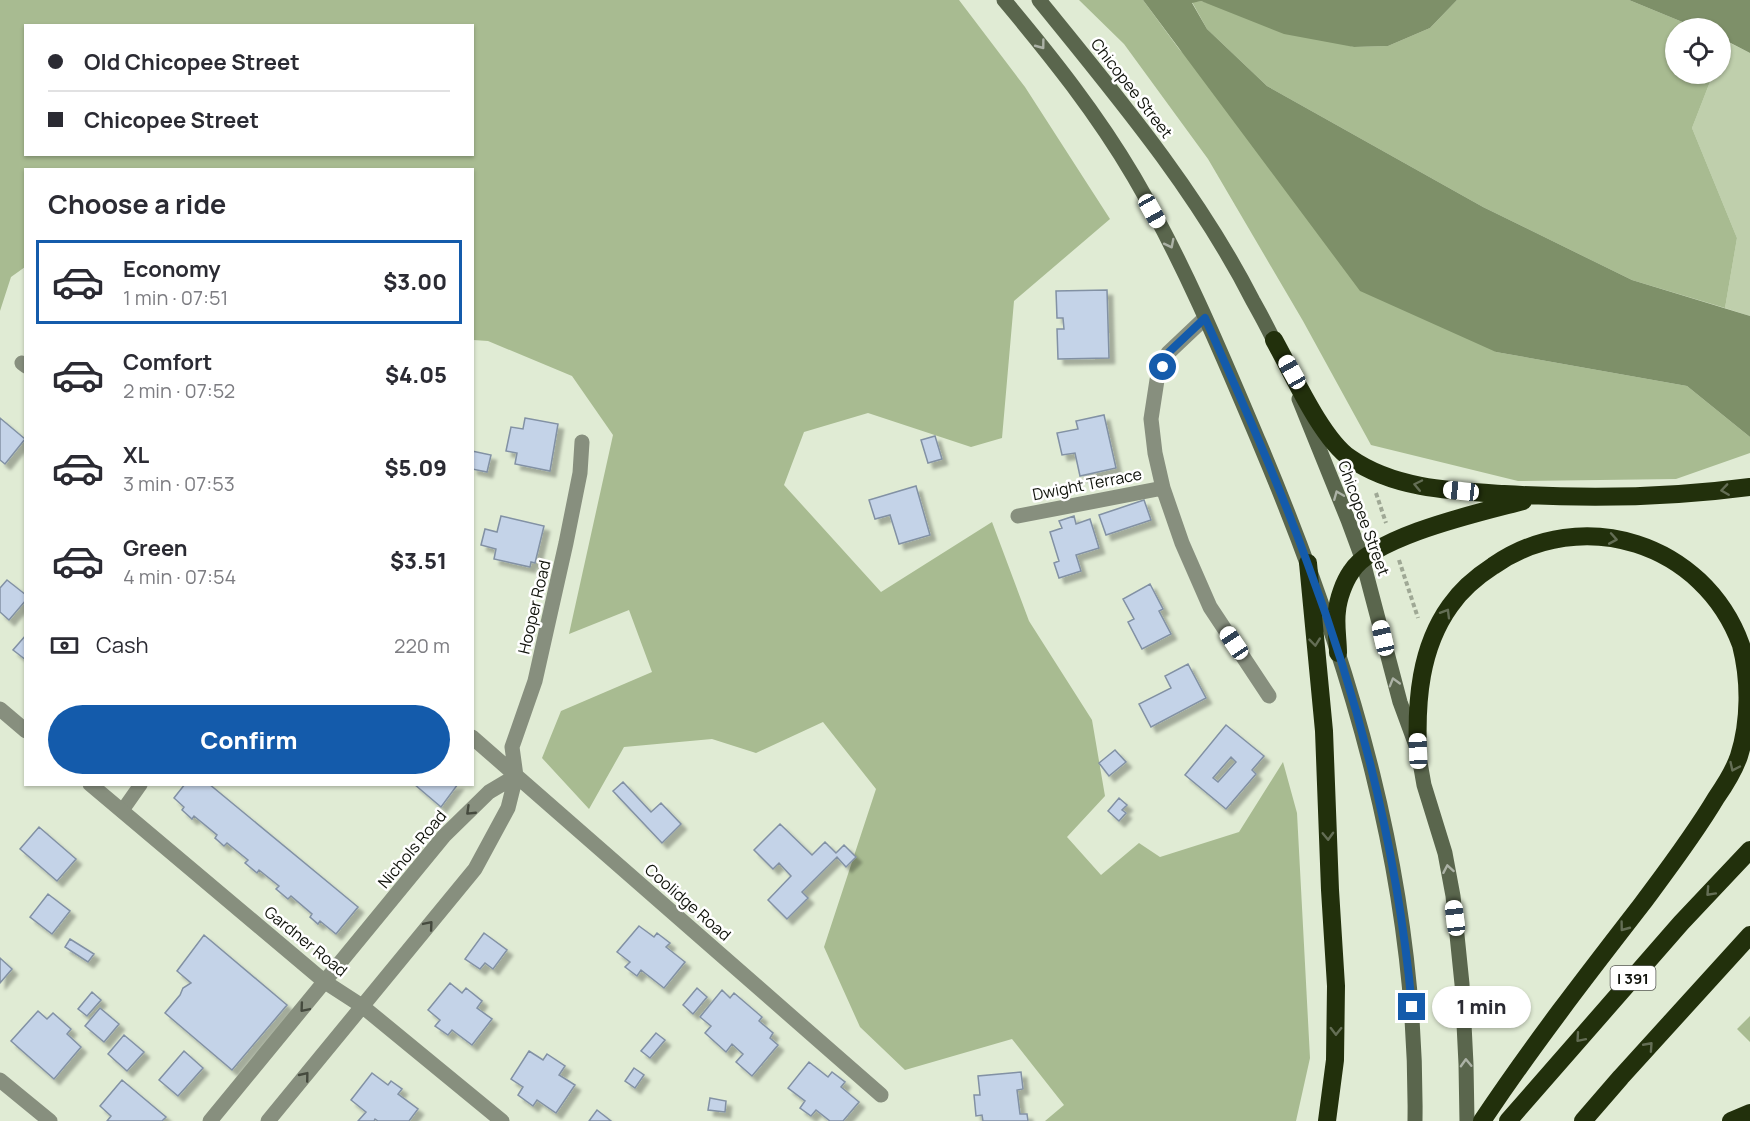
<!DOCTYPE html>
<html lang="en">
<head>
<meta charset="utf-8">
<style>
  :root { --surface:#fff; --page:#f2f2f3; --text:#2b2b33; --muted:#7c7c81; --line:#e1e1e2; --accent:#145bab }
  body { margin:0; font-family:Manrope,sans-serif; background:var(--page); color:var(--text); height:100vh; display:flex; flex-direction:column; font-size:22px; white-space:nowrap }
  * { box-sizing:border-box; margin:0 }
  p { font-size:20px; color:var(--muted) }
  .icon { flex:none; width:33px; height:33px; fill:none; stroke:currentColor; stroke-width:2; stroke-linecap:round; stroke-linejoin:round }
  .map { position:relative; flex:1; overflow:hidden }
  .side { position:absolute; left:24px; top:168px; width:450px; height:618px; display:flex; flex-direction:column; background:var(--surface); border-radius:0px; box-shadow:0 2px 4px #0004 }
  .side>* { flex:none }
  .hud { position:absolute; left:24px; top:24px; width:450px; height:132px; border-radius:0px; box-shadow:0 2px 4px #0004; display:grid; align-content:center; height:132px; padding:0 24px; background:var(--surface) }
  .controls { position:absolute; left:1665px; top:18px; display:grid; gap:12px }
  .controls a { display:grid; place-items:center; width:66px; height:66px; border-radius:50%; background:var(--surface); box-shadow:0 2px 4px #0004; font-size:30px }
  .end { position:absolute; width:27px; height:27px; margin:-14px; border:8px solid #145bab; background:#fff; box-shadow:0 0 0 3px #fff }
  .from { border-radius:50% }
  .bubble { position:absolute; height:42px; border-radius:21px; background:var(--surface); box-shadow:0 2px 4px #0004; font-size:20px; font-weight:800; line-height:42px; text-align:center }
  .car { position:absolute; width:18px; height:36px; margin:-18px -9px; border-radius:8px; box-shadow:0 0 4px 2px #0007; background:linear-gradient(#fff 24%,#345 0 40%,#fff 0 76%,#345 0 86%,#fff 0) }
  .hud b { display:flex; align-items:center; gap:21px; height:57px; font-size:22px }
  .hud b+b { border-top:2px solid var(--line) }
  .hud i { width:15px; height:15px; background:var(--text) }
  ul { padding:0; list-style:none }
  li { display:flex; align-items:center; gap:18px; height:84px; margin:0 12px 9px; padding:0 12px; border:3px solid transparent; border-radius:0px }
  li div { flex:1 }
  li b { display:block; font-size:22px }
  li em { font-style:normal; font-weight:800 }
  li.active { border-color:var(--accent) }
  li>.icon { width:54px; height:54px; stroke-width:1.5 }
  h2 { padding:0 24px; font-size:27px; line-height:72px }
  .pay { display:flex; align-items:center; gap:15px; height:66px; padding:0 24px; font-size:22px }
  .pay p { margin-inline-start:auto }
  .cta { display:flex; gap:12px; margin-top:auto; padding:12px 24px }
  .cta a { flex:1; height:69px; border-radius:36px; background:var(--accent); color:#fff; font-size:24px; font-weight:800; line-height:69px; text-align:center }
  .map>svg:first-child { display:block }
</style>
</head>
<body>
<div class="map">
<svg width="1750" height="1121" viewBox="0 0 1750 1121">
  <defs>
    <filter id="shadow"><feDropShadow dx="5.5" dy="5.5" stdDeviation="1.5" flood-color="#0004"/></filter>
  </defs>
  <rect width="100%" height="100%" fill="#e0ebd4"/>
  <path fill="#bfcfac" d="M1726,41L1750,53V316L1725,308L1737,238L1692,128L1713,74H1720L1721,56Z"/>
  <path fill="#a8bb91" fill-rule="evenodd" d="M0,0H959L1025,87L1110,219L1014,301L1002,438L971,447L868,413L804,432L784,485L881,592L992,522L1029,621L1092,720L1105,796L1067,837L1101,875L1139,843L1160,857L1239,832L1283,762L1297,813L1310,1058L1296,1121H1045L1064,1105L1012,1039L905,1070L860,1027L824,947L876,789L823,722L756,753L712,739L624,747L589,809L542,758L561,711L652,672L629,610L569,634L613,435L572,376L488,341L473,340L472,170H26L25,267L11,277L0,311ZM26,26H472V154H26Z
    M1079,0H1143L1179,49L1496,352L1687,386L1750,437V453L1676,479L1518,481L1371,445L1303,321L1208,159L1124,44Z
    M1457,0H1629L1697,28H1676V74H1713L1692,128L1737,238L1725,308L1632,280L1483,207L1267,86L1207,29L1192,2L1201,1L1354,47L1388,46L1430,28Z
    M1750,1016V1042L1737,1029Z"/>
  <path fill="#7e9069" d="M1143,0H1457L1430,28L1388,46L1354,47L1284,34L1201,1L1192,3L1207,29L1267,86L1483,207L1632,280L1750,316V437L1687,386L1496,352L1360,291Z
    M1629,0H1750V53L1721,38L1720,28H1697Z"/>
  <path fill="#c4d3e8" stroke="#8291a4" stroke-width="1.5" fill-rule="evenodd" filter="url(#shadow)" d="M1107,290L1109,358L1058,359L1057,329H1064L1063,318H1057L1056,291Z
    M1104,415L1116,468L1080,476L1075,453L1062,455L1057,433L1078,429L1076,421Z
    M0,418L25,439L5,464L0,460Z
    M525,418L558,424L550,471L515,464L517,453L506,451L511,427L523,429Z
    M935,436L942,459L928,463L921,440Z
    M472,451L491,455L487,472L472,469Z
    M916,486L930,535L899,544L890,515L875,519L869,500Z
    M1144,500L1151,520L1106,535L1099,515Z
    M501,516L544,526L535,563L531,562L530,567L494,559L496,549L481,545L485,529L497,532Z
    M1074,516L1076,524L1090,519L1099,548L1076,555L1081,571L1059,578L1054,563L1059,561L1050,532L1062,528L1059,521Z
    M7,580L26,595V600L9,620L0,612V588Z
    M1150,584L1163,609L1159,611L1171,634L1142,649L1128,622L1134,619L1123,599Z
    M26,635V660L13,650Z
    M1188,664L1206,698L1151,727L1139,704L1171,688L1165,676Z
    M1226,725L1264,756L1252,770L1256,774L1226,809L1185,775ZM1231,757L1236,762L1218,782L1213,778Z
    M1115,750L1126,762L1109,776L1099,763Z
    M623,782L651,812L661,803L681,824L662,843L613,791Z
    M185,784H209L358,907L336,934L320,921L318,924L310,917L312,914L291,896L288,899L276,889L279,886L259,870L257,873L245,863L248,860L227,843L224,846L215,838L217,835L194,816L192,819L182,810L184,807L174,798Z
    M414,784H458L441,807Z
    M1119,798L1127,805L1122,810L1126,813L1119,821L1108,811Z
    M780,824L812,855L825,842L836,853L844,845L856,857L846,867L837,857L802,892L808,898L787,919L768,900L791,876L779,863L773,869L754,850Z
    M39,827L76,859L57,881L20,849Z
    M48,894L70,911L52,934L30,917Z
    M639,926L654,937L657,933L670,943L666,947L685,962L664,988L641,970L637,976L625,967L630,962L617,952Z
    M484,933L507,950L493,969L485,963L480,969L465,959Z
    M204,935L287,1005L232,1070L165,1013L180,995L183,988L191,983L177,971Z
    M70,939L94,954L88,962L65,947Z
    M0,958L12,969L0,983Z
    M450,983L462,993L466,988L482,1001L477,1008L492,1019L472,1045L452,1030L448,1035L435,1026L440,1020L428,1010Z
    M697,988L707,997L693,1014L683,1005Z
    M722,990L730,998L734,993L762,1017L759,1021L773,1033L770,1038L778,1045L752,1076L736,1062L743,1054L732,1044L726,1052L705,1033L711,1026L700,1017Z
    M92,992L101,1000L87,1016L78,1009Z
    M100,1008L119,1024L104,1042L85,1026Z
    M38,1011L47,1019L53,1013L71,1029L67,1034L81,1047L54,1079L11,1041Z
    M656,1033L665,1040L650,1058L641,1051Z
    M124,1035L144,1052L127,1071L108,1054Z
    M184,1051L203,1068L178,1096L159,1080Z
    M529,1051L543,1060L547,1054L565,1066L559,1075L575,1085L556,1113L537,1100L533,1106L518,1095L523,1087L511,1079Z
    M809,1062L828,1077L832,1072L845,1082L841,1087L859,1102L843,1121H830L816,1110L811,1116L800,1108L805,1101L788,1088Z
    M634,1068L644,1075L635,1088L625,1081Z
    M1021,1072L1023,1089L1017,1090L1020,1114H1027L1028,1121H983L982,1115L976,1116L974,1095H980L978,1076Z
    M372,1073L388,1085L391,1081L402,1089L398,1094L418,1109L409,1121H378L375,1119L374,1121H358L366,1112L351,1100Z
    M122,1080L166,1117L162,1121H107L111,1116L100,1106Z
    M710,1098L726,1101L725,1112L708,1110Z
    M597,1110L611,1121H589Z"/>
  <g fill="none" stroke-linecap="round" stroke-linejoin="round">
    <path stroke="#9fa895" stroke-width="4" stroke-dasharray="4.5 3" stroke-linecap="butt" d="M1376,493L1386,523
      M1399,560L1418,618"/>
    <path stroke="#878f7e" stroke-width="14" d="M122,811L141,784"/>
    <path stroke="#878f7e" stroke-width="15" d="M1205,318L1168,353L1157,380L1151,419L1155,453L1163,488L1182,543L1210,607L1269,696
      M22,363L26,366
      M1018,516L1163,488
      M0,709L26,731
      M472,737L881,1095
      M90,784L325,982L362,1006L502,1121
      M0,1080L50,1121
      M210,1121L444,836L489,792L516,776
      M268,1121L475,869L508,808L516,776L512,747L535,681L566,543L580,473L582,442"/>
    <path stroke="#5a664d" stroke-width="15" d="M1004,0C1051,56 1097,114 1134,177C1183,261 1221,352 1259,442C1351,660 1418,882 1415,1121
      M1039,0C1116,95 1197,191 1253,301C1262,317 1271,333 1278,350
      M1299,399L1348,520L1362,558L1400,702L1418,751L1424,785L1445,853L1453,896L1462,984L1466,1064L1467,1121"/>
    <path stroke="#22300c" stroke-width="18" d="M1274,340C1292,372 1321,438 1350,458C1394,489 1452,491 1504,494C1586,499 1669,498 1750,487
      M1308,563L1324,731L1330,890L1336,986L1335,1060L1327,1121
      M1338,653C1338,640 1335,624 1337,611C1338,599 1344,582 1351,572C1373,536 1482,512 1523,501
      M1418,751C1416,701 1420,648 1450,606C1461,590 1476,577 1493,566C1582,504 1704,543 1741,645C1750,680 1750,721 1739,756C1734,771 1725,785 1716,798C1694,835 1668,869 1642,904C1587,975 1532,1046 1482,1121
      M1508,1121L1681,923L1750,850
      M1583,1121L1621,1077L1750,935
      M1731,1121L1750,1113"/>
  </g>
  <defs><path id="oneway-chevron" d="M-2-3.5L2.5 0L-2 3.5" fill="none" stroke-width="1.6" stroke-linecap="round" stroke-linejoin="round" transform="scale(1.5)"/></defs>
  <g stroke="#acb2a6">
    <use href="#oneway-chevron" transform="translate(1041 45) rotate(53)"/>
    <use href="#oneway-chevron" transform="translate(1170 244) rotate(63)"/>
    <use href="#oneway-chevron" transform="translate(1338 495) rotate(-112)"/>
    <use href="#oneway-chevron" transform="translate(1394 682) rotate(-106)"/>
    <use href="#oneway-chevron" transform="translate(1448 869) rotate(-100)"/>
    <use href="#oneway-chevron" transform="translate(1466 1063) rotate(-92)"/>
  </g>
  <g stroke="#646e55">
    <use href="#oneway-chevron" transform="translate(1418 485) rotate(-168)"/>
    <use href="#oneway-chevron" transform="translate(1725 490) rotate(172)"/>
    <use href="#oneway-chevron" transform="translate(1613 539) rotate(10)"/>
    <use href="#oneway-chevron" transform="translate(1446 613) rotate(-59)"/>
    <use href="#oneway-chevron" transform="translate(1315 642) rotate(84)"/>
    <use href="#oneway-chevron" transform="translate(1734 767) rotate(115)"/>
    <use href="#oneway-chevron" transform="translate(1328 836) rotate(88)"/>
    <use href="#oneway-chevron" transform="translate(1710 892) rotate(133)"/>
    <use href="#oneway-chevron" transform="translate(1624 927) rotate(127)"/>
    <use href="#oneway-chevron" transform="translate(1336 1031) rotate(91)"/>
    <use href="#oneway-chevron" transform="translate(1580 1038) rotate(131)"/>
    <use href="#oneway-chevron" transform="translate(1649 1046) rotate(-48)"/>
  </g>
  <g stroke="#454a3e">
    <use href="#oneway-chevron" transform="translate(470 811) rotate(136)"/>
    <use href="#oneway-chevron" transform="translate(429 925) rotate(-50)"/>
    <use href="#oneway-chevron" transform="translate(304 1008) rotate(130)"/>
    <use href="#oneway-chevron" transform="translate(305 1076) rotate(-51)"/>
  </g>
  <g fill="none" stroke-linecap="round" stroke-linejoin="round">
    <path stroke="#145bab" stroke-width="8" d="M1163,367L1168,353L1205,318C1241,399 1277,479 1307,562C1361,706 1398,854 1412,1007"/>
  </g>
  <g text-anchor="middle" dominant-baseline="central" stroke-width="5" stroke-linejoin="round" paint-order="stroke">
    <rect fill="#fff" stroke="#575954" stroke-width="1.5" x="1610.5" y="966" width="45" height="24" rx="4.5"/>
    <g font-size="15" font-weight="bold" fill="#0f120a">
      <text x="1633" y="978">I 391</text>
    </g>
    <g font-size="16" fill="#0f120a" stroke="#fff">
      <text transform="translate(1132 88) rotate(52)">Chicopee Street</text>
      <text transform="translate(1087 484) rotate(-11)">Dwight Terrace</text>
      <text transform="translate(1364 518) rotate(70)">Chicopee Street</text>
      <text transform="translate(534 607) rotate(-77)">Hooper Road</text>
      <text transform="translate(412 849) rotate(-50)">Nichols Road</text>
      <text transform="translate(688 902) rotate(41)">Coolidge Road</text>
      <text transform="translate(306 941) rotate(39)">Gardner Road</text>
    </g>
  </g>
</svg>
<div class="controls">
<a><svg class="icon" aria-label="locate" viewBox="0 0 24 24"><circle cx="12" cy="12" r="6"/><path d="M12 2v4M12 18v4M2 12h4M18 12h4"/></svg></a>
</div>
<i class="end from" style="left:1163px;top:367px"></i>
<i class="end" style="left:1412px;top:1007px"></i>
<div class="bubble" style="left:1432px;top:986px;width:99px">1 min</div>
<i class="car" style="left:1152px;top:211px;rotate:151deg"></i>
<i class="car" style="left:1292px;top:372px;rotate:331deg"></i>
<i class="car" style="left:1461px;top:491px;rotate:276deg"></i>
<i class="car" style="left:1383px;top:638px;rotate:347deg"></i>
<i class="car" style="left:1234px;top:643px;rotate:326deg"></i>
<i class="car" style="left:1418px;top:751px;rotate:358deg"></i>
<i class="car" style="left:1455px;top:918px;rotate:353deg"></i>
<div class="hud">
<b><i class="from"></i>Old Chicopee Street</b>
<b><i></i>Chicopee Street</b>
</div>
<section class="side">
<h2>Choose a ride</h2>
<ul>
<li class="active"><svg class="icon" aria-label="car" viewBox="0 0 24 24"><path d="M5 17H2v-5l4-1 3-4h7l3 4 3 1v5h-3M9 17h6M6 11h13"/><circle cx="7" cy="17" r="2"/><circle cx="17" cy="17" r="2"/></svg><div><b>Economy</b><p>1 min · 07:51</p></div><em>$3.00</em></li>
<li><svg class="icon" aria-label="car" viewBox="0 0 24 24"><path d="M5 17H2v-5l4-1 3-4h7l3 4 3 1v5h-3M9 17h6M6 11h13"/><circle cx="7" cy="17" r="2"/><circle cx="17" cy="17" r="2"/></svg><div><b>Comfort</b><p>2 min · 07:52</p></div><em>$4.05</em></li>
<li><svg class="icon" aria-label="car" viewBox="0 0 24 24"><path d="M5 17H2v-5l4-1 3-4h7l3 4 3 1v5h-3M9 17h6M6 11h13"/><circle cx="7" cy="17" r="2"/><circle cx="17" cy="17" r="2"/></svg><div><b>XL</b><p>3 min · 07:53</p></div><em>$5.09</em></li>
<li><svg class="icon" aria-label="car" viewBox="0 0 24 24"><path d="M5 17H2v-5l4-1 3-4h7l3 4 3 1v5h-3M9 17h6M6 11h13"/><circle cx="7" cy="17" r="2"/><circle cx="17" cy="17" r="2"/></svg><div><b>Green</b><p>4 min · 07:54</p></div><em>$3.51</em></li>
</ul>
<div class="pay"><svg class="icon" aria-label="cash" viewBox="0 0 24 24"><path d="M3 7h18v10H3z"/><circle cx="12" cy="12" r="2"/></svg>Cash<p>220 m</p></div>
<div class="cta"><a>Confirm</a></div>
</section>
</div>
</body>
</html>
